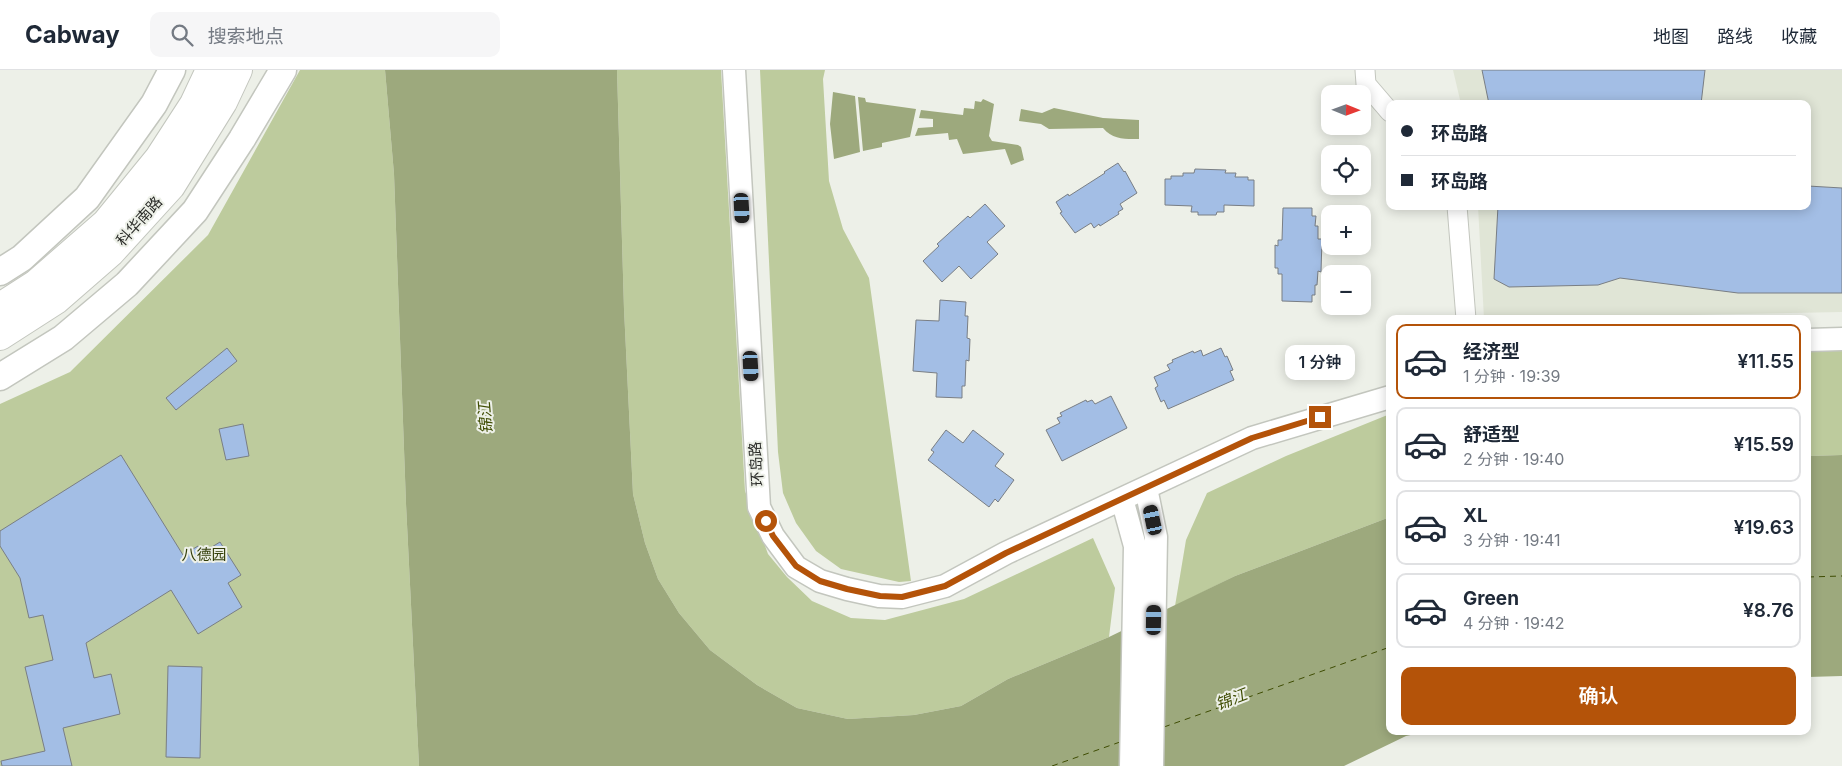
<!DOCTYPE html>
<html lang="zh">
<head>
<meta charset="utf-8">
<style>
  :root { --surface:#fff; --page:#f6f6f7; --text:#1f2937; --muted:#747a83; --line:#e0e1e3; --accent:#b45309 }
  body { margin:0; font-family:Inter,"Noto Sans SC",sans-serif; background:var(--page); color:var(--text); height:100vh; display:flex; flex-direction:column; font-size:19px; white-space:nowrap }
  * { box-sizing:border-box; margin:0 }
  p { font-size:16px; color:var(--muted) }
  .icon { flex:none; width:28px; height:28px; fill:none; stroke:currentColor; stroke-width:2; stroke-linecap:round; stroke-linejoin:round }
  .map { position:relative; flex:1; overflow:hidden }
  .panel { position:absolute; left:1386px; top:245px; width:425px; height:420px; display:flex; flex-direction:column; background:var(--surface); border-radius:10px; box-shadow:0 2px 12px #0003 }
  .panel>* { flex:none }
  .guide { position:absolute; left:1386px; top:30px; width:425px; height:110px; border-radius:10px; box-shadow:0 2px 12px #0003; display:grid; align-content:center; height:110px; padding:0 15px; background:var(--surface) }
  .needle { width:32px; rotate:91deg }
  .fabs { position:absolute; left:1321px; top:15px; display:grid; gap:10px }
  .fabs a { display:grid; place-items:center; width:50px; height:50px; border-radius:10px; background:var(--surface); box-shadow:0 2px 12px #0003; font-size:25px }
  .end { position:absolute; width:22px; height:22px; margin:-11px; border:6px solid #b45309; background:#fff; box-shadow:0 0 0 2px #fff }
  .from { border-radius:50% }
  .bubble { position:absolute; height:35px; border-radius:10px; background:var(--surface); box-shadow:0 2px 12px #0003; font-size:16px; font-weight:600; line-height:35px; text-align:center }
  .car { position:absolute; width:15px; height:30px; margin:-15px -8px; border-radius:6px; box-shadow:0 0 4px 1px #0007; background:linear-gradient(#222 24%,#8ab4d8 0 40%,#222 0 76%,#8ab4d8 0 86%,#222 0) }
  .guide b { display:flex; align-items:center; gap:18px; height:48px; font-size:19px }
  .guide b+b { border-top:1px solid var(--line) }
  .guide i { width:12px; height:12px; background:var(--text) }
  ul { padding:9px 0 0; list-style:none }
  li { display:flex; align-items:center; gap:15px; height:75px; margin:0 10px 8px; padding:0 5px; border:2px solid var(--line); border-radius:10px }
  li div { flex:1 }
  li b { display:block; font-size:19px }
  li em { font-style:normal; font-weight:600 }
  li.on { border-color:var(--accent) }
  li>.icon { width:45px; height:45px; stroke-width:1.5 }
  .button { display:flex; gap:10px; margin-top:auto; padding:10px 15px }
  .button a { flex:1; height:58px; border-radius:10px; background:var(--accent); color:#fff; font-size:20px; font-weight:600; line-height:58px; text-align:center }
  header { display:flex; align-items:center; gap:30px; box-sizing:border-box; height:70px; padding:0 25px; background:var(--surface); border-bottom:1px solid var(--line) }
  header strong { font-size:24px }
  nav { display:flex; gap:28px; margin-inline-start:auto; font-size:18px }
  .search { width:350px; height:45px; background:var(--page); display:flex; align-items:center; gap:12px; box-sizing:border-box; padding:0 18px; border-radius:10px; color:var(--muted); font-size:19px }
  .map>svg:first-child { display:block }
</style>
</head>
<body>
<header>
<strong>Cabway</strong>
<div class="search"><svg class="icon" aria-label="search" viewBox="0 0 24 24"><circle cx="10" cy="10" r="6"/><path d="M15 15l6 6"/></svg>搜索地点</div>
<nav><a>地图</a><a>路线</a><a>收藏</a></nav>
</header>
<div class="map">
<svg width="1842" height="696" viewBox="0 0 1842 696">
  <rect width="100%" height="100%" fill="#edf0e8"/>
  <path fill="#e0e5d6" d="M1453,0H1842V242L1691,245L1667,249H1484L1478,136H1808V34H1461Z"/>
  <path fill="#bdcb9d" d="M300,0H385L394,104L406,434L419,696H0V334L70,302L208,165Z
    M617,0H721L745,421L768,484L787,507L812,531L851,548L885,550L964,529L1093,468L1115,518L1109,567L1008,609L961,636L914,645L848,649L797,638L757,615L710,580L679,543L658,509L645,473L633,424L624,239Z
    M760,0H825L823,9L829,111L843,159L869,208L911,511L899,512L841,499L816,481L796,453L783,423L778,382Z
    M1808,280L1842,281V385L1808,386Z
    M1390,344V447L1235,506L1175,536L1186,470L1207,423L1286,386Z"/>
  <path fill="#9da97d" d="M385,0H617L624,239L633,424L645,473L658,509L679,543L710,580L757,615L797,638L848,649L914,645L961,636L1008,609L1109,567L1235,506L1390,447V661H1429L1406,666L1344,696H419L406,434L394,104Z
    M833,22L855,26L860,82L834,89L830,54Z
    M858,27L865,28L866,32L916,39L910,67L882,73V77L863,81Z
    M983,29L994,34L989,66L992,71L1018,75L1021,77L1024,90L1011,95L1005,79L963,84L957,69L949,70L948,63L915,66L918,58L933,57V49L919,48L921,40L963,45L964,38L974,39L975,31L981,32Z
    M1054,38L1103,48L1139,50V69C1125,69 1113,70 1103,58L1049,59L1041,54L1019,51L1021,39L1042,43Z
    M1842,385V606L1808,607V386Z"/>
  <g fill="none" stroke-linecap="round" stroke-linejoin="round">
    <path stroke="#3f4d03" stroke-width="1" stroke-dasharray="6 5" stroke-linecap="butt" d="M1808,507L1842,506
      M1164,657L1390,577
      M1052,696L1120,672"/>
  </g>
  <path fill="#a3bee5" stroke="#797e84" d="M1482,0H1705L1701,34H1489Z
    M1118,93L1124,102L1125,101L1137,123L1120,134L1123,139L1118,142L1119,144L1100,156L1099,154L1094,158L1091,153L1075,163L1060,143L1062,142L1056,132L1068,124L1069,126L1105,103L1104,102Z
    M1195,99L1226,100L1225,103H1236L1235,107H1248V110H1254V136L1224,135V142H1217L1216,145H1198V142H1191L1192,136L1165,135V109H1171V106H1183V103H1194Z
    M1808,116L1842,118V223H1738L1620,208L1598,215L1509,217L1494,209L1498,136H1808Z
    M985,134L1005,156L987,172L998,184L971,209L959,196L942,212L923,191L939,176L937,174L968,146L970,148Z
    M1283,138H1312V146H1316L1315,156H1318V169H1322L1321,202L1318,201L1317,215H1315V225H1312V232L1282,231V204H1278V198H1275V175L1278,176V170H1282Z
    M940,230L966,232L965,246H968L967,268L970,269L969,291L966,290L965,316H962V328L936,327L937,303L913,301L916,250L939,251Z
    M227,278L237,291L176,340L166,328Z
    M1221,278L1225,287L1227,286L1233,300L1230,301L1234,310L1168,339L1164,330L1161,332L1155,318L1158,316L1154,307L1170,300L1167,295L1173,292L1172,290L1193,281L1194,283L1201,280L1203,286Z
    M1111,326L1127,358L1062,391L1046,360L1060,353L1057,348L1062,346L1060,343L1086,330L1087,332L1092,330L1095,334Z
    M243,354L249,386L226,390L219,359Z
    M946,360L963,373L973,360L1004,384L995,396L1014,410L998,432L995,429L989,437L928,390L934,382L931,380Z
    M121,385L183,485L198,476L202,483L220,472L241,505L228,513L242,537L198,564L171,520L86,573L94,608L111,604L120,644L63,658L72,696H2L1,691L45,681L25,597L53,590L43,545L29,548L20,508L0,476V461Z
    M168,596L202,597L200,688L166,687Z"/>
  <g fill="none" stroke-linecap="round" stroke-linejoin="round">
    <defs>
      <path id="minor" d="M1365,0L1366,14L1390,42
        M1457,136L1466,249"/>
      <path id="tertiary" d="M734,0L759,437L773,466L796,497L820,511L847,519L879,526L902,527L945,516L1006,483L1252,368L1390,327
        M1808,270L1842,269
        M1146,418L1156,467L1152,696
        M1122,429L1135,476L1131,696"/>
      <path id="secondary" d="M0,202L22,188L87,128L154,34L172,0
        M0,307L63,268L127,214L195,141L242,69L283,0"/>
      <path id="trunk" d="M0,237L36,214L106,153L159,88L194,34L210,0
        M0,266L56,230L110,183L171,116L223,32L238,0"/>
    </defs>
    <use href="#minor" stroke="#c3c6be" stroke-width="21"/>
    <use href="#tertiary" stroke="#c3c6be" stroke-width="25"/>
    <use href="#secondary" stroke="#c3c6be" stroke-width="29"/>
    <use href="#trunk" stroke="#c3c6be" stroke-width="30"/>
    <use href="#minor" stroke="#fff" stroke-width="19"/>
    <use href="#tertiary" stroke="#fff" stroke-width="22"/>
    <use href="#secondary" stroke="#fff" stroke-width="26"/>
    <use href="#trunk" stroke="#fff" stroke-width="28"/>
  </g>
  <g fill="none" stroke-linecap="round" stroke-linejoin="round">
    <path stroke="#b45309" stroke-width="6" d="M766,451L773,466L796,496L820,511L847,519L880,526L902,527L945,516L1006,483L1252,368L1320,347"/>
  </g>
  <g text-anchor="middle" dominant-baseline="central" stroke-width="4" stroke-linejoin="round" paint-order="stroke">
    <g font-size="15" fill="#2a2b28" stroke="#edf0e8">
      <text transform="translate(139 151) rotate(-48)">科华南路</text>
      <text transform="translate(756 394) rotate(-94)">环岛路</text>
    </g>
    <g font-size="15" fill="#323d08" stroke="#edf0e8">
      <text x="204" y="484">八德园</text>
    </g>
    <g font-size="16" font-style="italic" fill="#3f4d03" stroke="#edf0e8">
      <text transform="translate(485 348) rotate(-95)">锦江</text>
      <text transform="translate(1231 629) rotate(-21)">锦江</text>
    </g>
  </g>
</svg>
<div class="fabs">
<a><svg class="needle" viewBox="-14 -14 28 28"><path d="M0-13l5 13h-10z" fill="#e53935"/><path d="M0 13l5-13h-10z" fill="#747a83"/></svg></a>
<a><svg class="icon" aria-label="locate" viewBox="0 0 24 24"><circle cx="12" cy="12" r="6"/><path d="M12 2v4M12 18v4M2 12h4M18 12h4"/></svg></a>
<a>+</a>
<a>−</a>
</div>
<i class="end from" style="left:766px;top:451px"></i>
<i class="end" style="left:1320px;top:347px"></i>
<div class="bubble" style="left:1285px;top:275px;width:70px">1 分钟</div>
<i class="car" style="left:742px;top:138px;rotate:177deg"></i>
<i class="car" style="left:751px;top:296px;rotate:177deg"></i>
<i class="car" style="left:1153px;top:450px;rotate:348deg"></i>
<i class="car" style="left:1154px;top:550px;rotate:1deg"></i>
<div class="guide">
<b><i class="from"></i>环岛路</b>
<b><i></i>环岛路</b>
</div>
<section class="panel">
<ul>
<li class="on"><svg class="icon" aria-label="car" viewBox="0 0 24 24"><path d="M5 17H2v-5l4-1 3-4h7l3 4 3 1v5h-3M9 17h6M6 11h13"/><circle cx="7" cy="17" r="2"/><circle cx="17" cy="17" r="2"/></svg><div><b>经济型</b><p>1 分钟 · 19:39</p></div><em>¥11.55</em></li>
<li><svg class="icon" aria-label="car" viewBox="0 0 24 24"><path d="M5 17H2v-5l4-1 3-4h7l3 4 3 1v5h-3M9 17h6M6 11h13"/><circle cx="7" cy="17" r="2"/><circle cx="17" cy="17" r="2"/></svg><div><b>舒适型</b><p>2 分钟 · 19:40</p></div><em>¥15.59</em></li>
<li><svg class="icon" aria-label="car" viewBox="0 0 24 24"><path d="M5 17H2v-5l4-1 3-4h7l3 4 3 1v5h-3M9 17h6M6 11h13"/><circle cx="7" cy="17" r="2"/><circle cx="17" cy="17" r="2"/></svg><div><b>XL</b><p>3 分钟 · 19:41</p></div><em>¥19.63</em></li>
<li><svg class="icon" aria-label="car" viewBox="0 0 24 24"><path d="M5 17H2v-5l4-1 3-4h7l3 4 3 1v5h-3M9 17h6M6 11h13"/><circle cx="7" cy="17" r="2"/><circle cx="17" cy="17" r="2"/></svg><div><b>Green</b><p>4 分钟 · 19:42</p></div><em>¥8.76</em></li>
</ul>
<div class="button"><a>确认</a></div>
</section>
</div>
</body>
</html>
